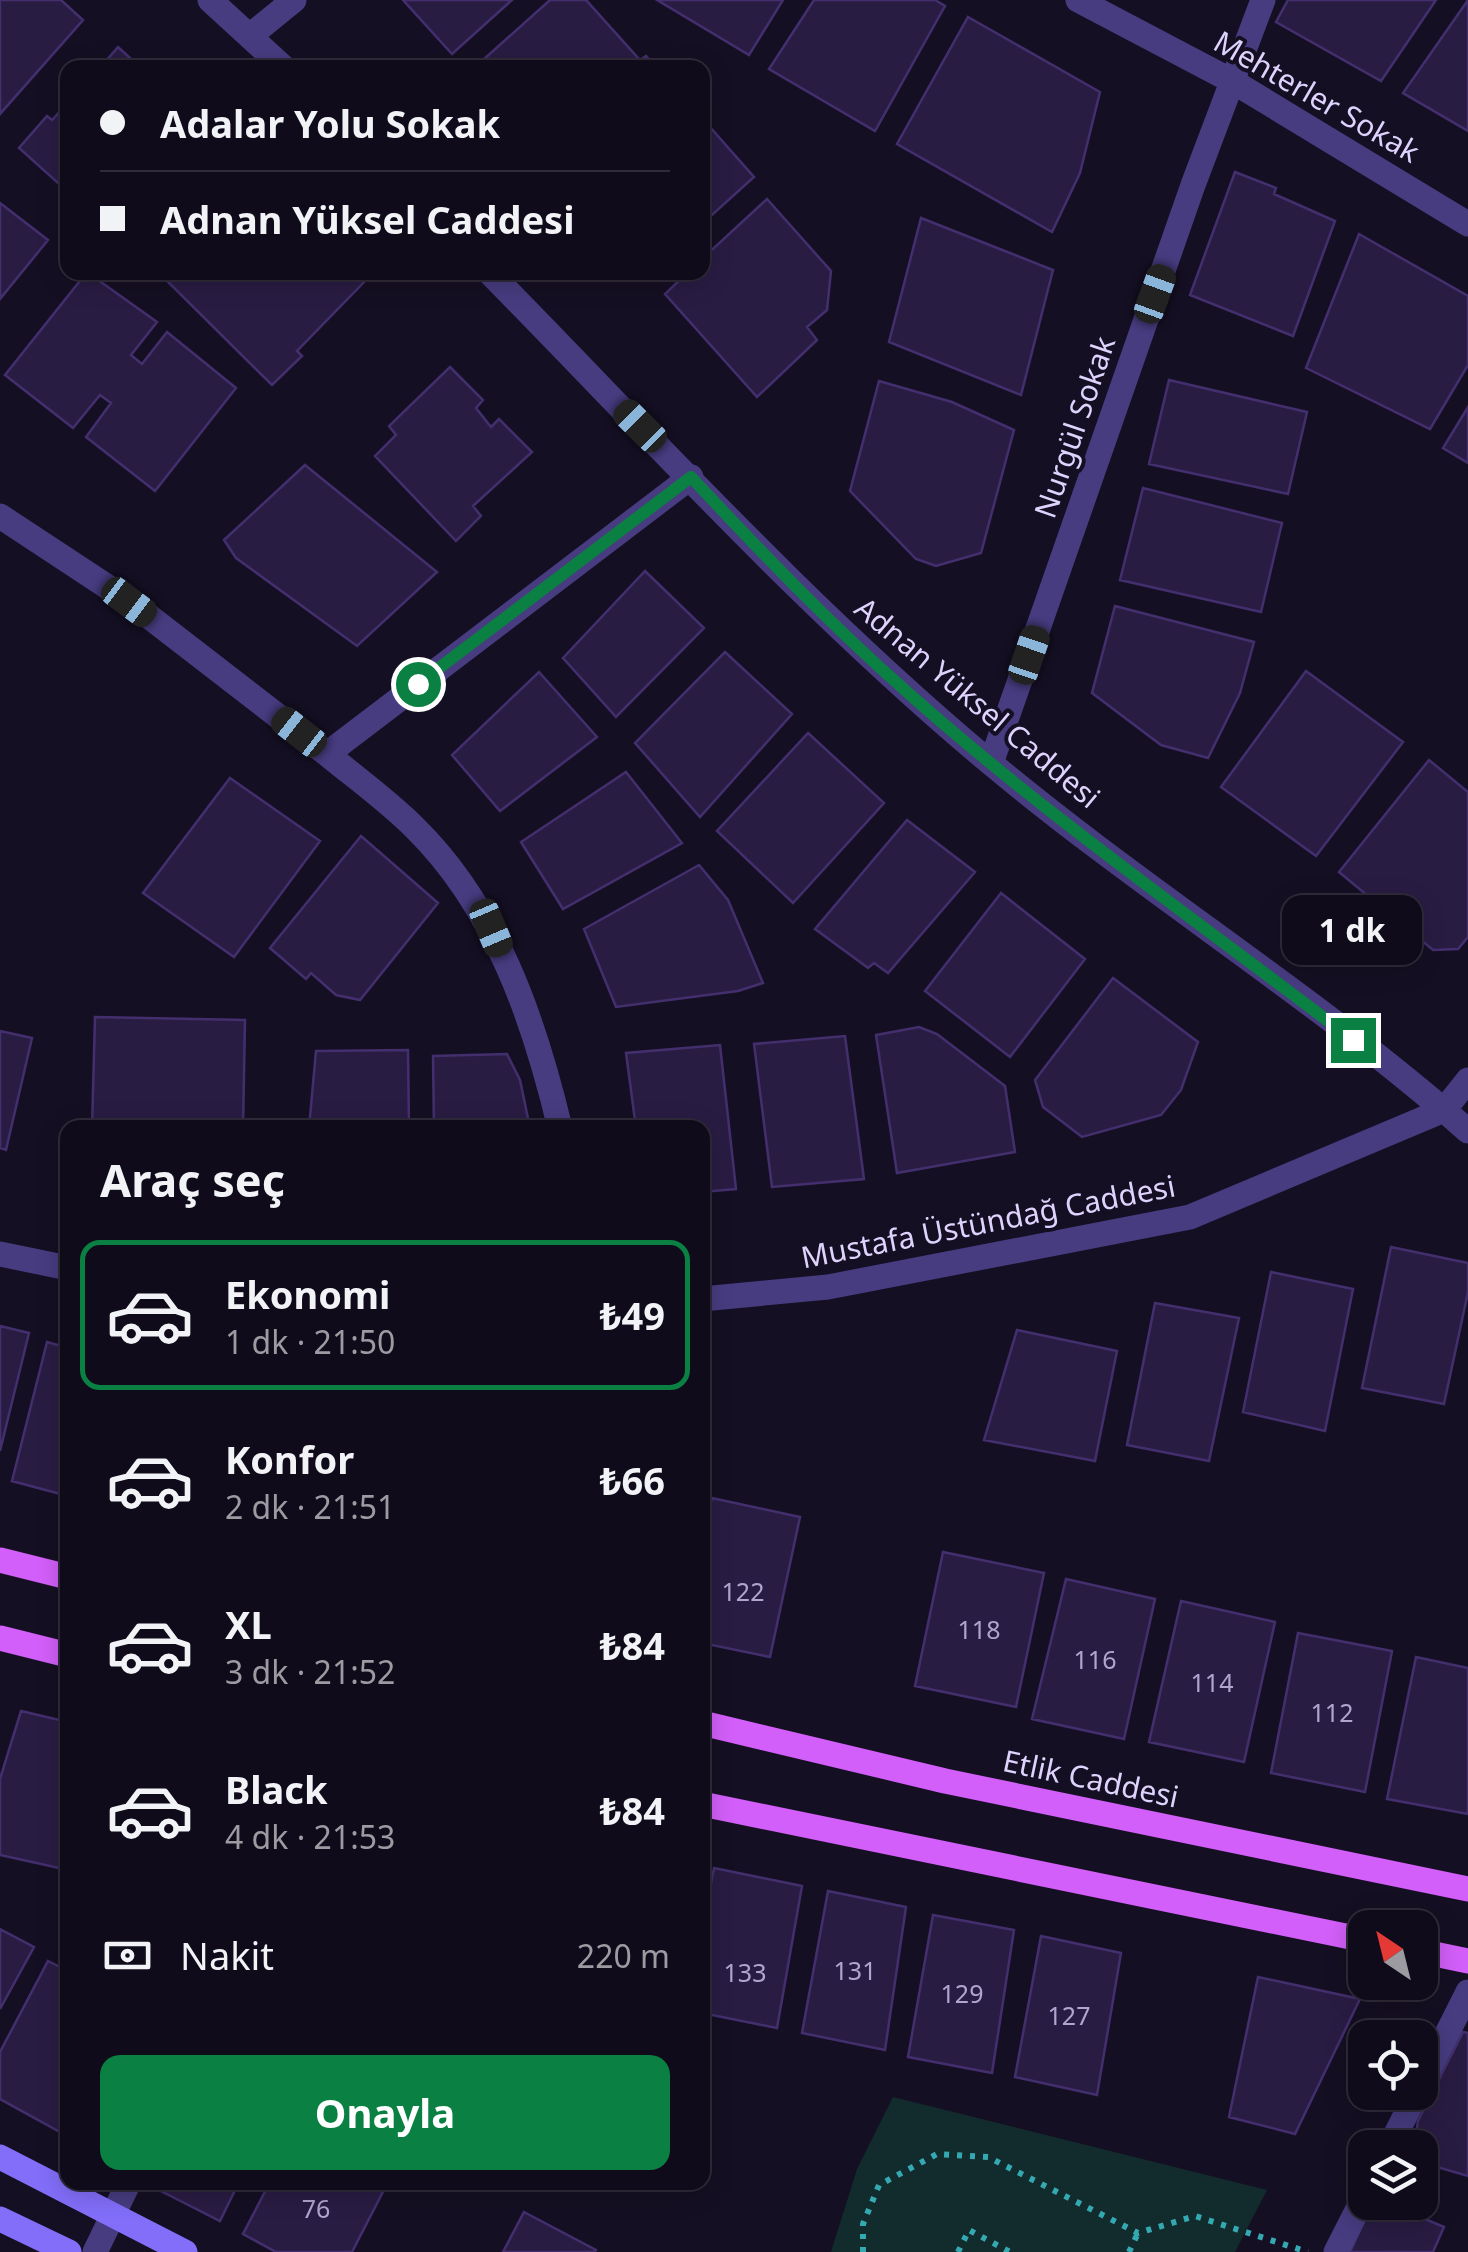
<!DOCTYPE html>
<html lang="tr">
<head>
<meta charset="utf-8">
<style>
  :root { --surface:#100b1a; --page:#191423; --text:#f1f3f6; --muted:#9c9ba2; --line:#302b39; --accent:#0b8043 }
  body { margin:0; font-family:"Noto Sans",sans-serif; background:var(--page); color:var(--text); height:100vh; display:flex; flex-direction:column; font-size:38px; white-space:nowrap }
  * { box-sizing:border-box; margin:0 }
  p { font-size:32px; color:var(--muted) }
  .icon { flex:none; width:55px; height:55px; fill:none; stroke:currentColor; stroke-width:2; stroke-linecap:round; stroke-linejoin:round }
  .map { position:relative; flex:1; overflow:hidden }
  .panel { position:absolute; left:60px; top:1120px; width:650px; height:1070px; display:flex; flex-direction:column; background:var(--surface); border-radius:20px; box-shadow:0 5px 25px #0003,0 0 0 2px var(--line) }
  .panel>* { flex:none }
  .banner { position:absolute; left:60px; top:60px; width:650px; height:220px; border-radius:20px; box-shadow:0 5px 25px #0003,0 0 0 2px var(--line); display:grid; align-content:center; height:220px; padding:0 40px; background:var(--surface) }
  .needle { width:65px; rotate:325deg }
  .tools { position:absolute; left:1348px; top:1910px; display:grid; gap:20px }
  .tools a { display:grid; place-items:center; width:90px; height:90px; border-radius:20px; background:var(--surface); box-shadow:0 5px 25px #0003,0 0 0 2px var(--line); font-size:50px }
  .end { position:absolute; width:45px; height:45px; margin:-22px; border:12px solid #0b8043; background:#fff; box-shadow:0 0 0 5px #fff }
  .from { border-radius:50% }
  .bubble { position:absolute; height:70px; border-radius:20px; background:var(--surface); box-shadow:0 5px 25px #0003,0 0 0 2px var(--line); font-size:32px; font-weight:700; line-height:70px; text-align:center }
  .car { position:absolute; width:30px; height:60px; margin:-30px -15px; border-radius:12px; box-shadow:0 0 8px 2px #0007; background:linear-gradient(#222 24%,#8ab4d8 0 40%,#222 0 76%,#8ab4d8 0 86%,#222 0) }
  .banner b { display:flex; align-items:center; gap:35px; height:95px; font-size:38px }
  .banner b+b { border-top:2px solid var(--line) }
  .banner i { width:25px; height:25px; background:var(--text) }
  ul { padding:0; list-style:none }
  li { display:flex; align-items:center; gap:30px; height:150px; margin:0 20px 15px; padding:0 20px; border:5px solid transparent; border-radius:20px }
  li div { flex:1 }
  li b { display:block; font-size:38px }
  li em { font-style:normal; font-weight:700 }
  li.active { border-color:var(--accent) }
  li>.icon { width:90px; height:90px; stroke-width:1.5 }
  h2 { padding:0 40px; font-size:45px; line-height:120px }
  .pay { display:flex; align-items:center; gap:25px; height:110px; padding:0 40px; font-size:38px }
  .pay p { margin-inline-start:auto }
  .cta { display:flex; gap:20px; margin-top:auto; padding:20px 40px }
  .cta a { flex:1; height:115px; border-radius:20px; background:var(--accent); color:#fff; font-size:40px; font-weight:700; line-height:115px; text-align:center }
  .map>svg:first-child { display:block }
</style>
</head>
<body>
<div class="map">
<svg width="1468" height="2252" viewBox="0 0 1468 2252">
  <rect width="100%" height="100%" fill="#150f23"/>
  <path fill="#122b2d" d="M893,2097L1267,2190L1235,2252H831L857,2169Z"/>
  <path fill="#291c43" stroke="#432f6e" stroke-width="2.5" d="M0,0H61L83,20L0,114Z
    M403,0H512L452,54Z
    M550,0H586L640,60L646,56L656,68H474Z
    M657,0H783L749,55Z
    M814,0H935L945,6L875,131L769,69Z
    M1288,0H1436L1381,81L1276,22Z
    M1468,0V131L1403,93Z
    M968,17L1100,92L1080,173L1052,232L897,144Z
    M118,47L141,68H100Z
    M68,103V192L19,148L47,116L52,120Z
    M702,118L754,177L702,224Z
    M1235,172L1276,188L1274,194L1335,221L1293,336L1190,295Z
    M767,199L831,271L827,310L807,327L817,340L757,397L665,294L688,272H702V259Z
    M0,203L48,240L0,299Z
    M921,218L1053,270L1021,395L889,342Z
    M1359,234L1468,296V365L1430,429L1306,368Z
    M87,272L157,322L131,355L142,364L167,332L236,388L155,491L86,437L111,403L100,395L73,428L5,375Z
    M167,272H360L367,279L297,351L302,356L272,385L163,277Z
    M450,367L483,400L476,408L491,427L499,419L532,452L473,506L481,516L456,541L375,456L396,435L389,426Z
    M1169,380L1307,412L1288,494L1149,464Z
    M879,381L952,402L1014,430L981,553L936,566L916,559L850,491Z
    M1468,407V463L1443,448Z
    M305,465L437,572L357,646L236,558L224,540Z
    M1143,488L1282,523L1261,612L1120,580Z
    M645,571L704,628L616,717L563,658Z
    M1115,606L1254,642L1240,693L1208,758L1161,745L1092,693Z
    M725,652L792,714L700,817L635,743Z
    M1306,671L1403,742L1316,856L1221,787Z
    M539,672L597,737L500,811L452,755Z
    M808,733L884,803L793,903L717,831Z
    M1429,760L1468,792V937L1458,949L1433,950L1339,872Z
    M626,772L682,843L563,909L521,842Z
    M230,778L320,841L234,957L143,893Z
    M907,820L975,872L888,973L874,963L868,968L815,929Z
    M361,836L438,903L360,1000L336,995L311,973L306,979L270,948Z
    M699,865L728,900L763,983L738,991L616,1007L584,929Z
    M1001,893L1085,959L1010,1057L925,991Z
    M1113,978L1198,1042L1181,1090L1161,1115L1082,1137L1043,1107L1035,1080Z
    M95,1017L245,1020L243,1128H92Z
    M919,1027L937,1034L1005,1086L1015,1152L897,1173L876,1035Z
    M0,1031L32,1038L6,1150L0,1148Z
    M845,1036L864,1179L772,1187L754,1044Z
    M720,1045L736,1189L702,1192V1128H636L626,1053Z
    M408,1050L409,1128H309L316,1051Z
    M507,1054L520,1080L530,1128H434L433,1056Z
    M1391,1247L1468,1263V1292L1444,1404L1362,1388Z
    M1271,1272L1353,1289L1325,1431L1243,1412Z
    M1155,1303L1239,1318L1209,1461L1127,1445Z
    M0,1326L29,1333L0,1451Z
    M1017,1330L1117,1351L1095,1461L984,1440Z
    M47,1342L68,1348V1496L12,1481Z
    M712,1498L800,1517L770,1657L702,1643V1538Z
    M943,1552L1044,1573L1016,1707L915,1686Z
    M1066,1579L1155,1599L1124,1739L1032,1719Z
    M1181,1601L1275,1622L1244,1762L1149,1742Z
    M1298,1633L1392,1651L1365,1792L1271,1773Z
    M1416,1657L1468,1668V1814L1387,1799Z
    M21,1711L68,1722V1870L0,1855V1779Z
    M714,1868L802,1886L777,2028L702,2013V1930Z
    M828,1891L906,1907L885,2050L802,2033Z
    M933,1915L1014,1930L992,2073L908,2057Z
    M0,1929L34,1947L0,2009Z
    M1041,1936L1121,1953L1097,2095L1015,2077Z
    M48,1961L68,1971V2118L60,2132L0,2099V2052Z
    M1258,1977L1360,1999L1295,2134L1229,2117Z
    M1463,2032L1468,2033V2176L1420,2162V2148H1414L1418,2121Z
    M153,2182H239L220,2221L151,2186Z
    M270,2182H388L352,2252H276L243,2234Z
    M1373,2202H1385L1444,2227L1433,2252H1350Z
    M524,2212L596,2250L595,2252H503Z"/>
  <g fill="none" stroke-linecap="round" stroke-linejoin="round">
    <path stroke="#34a9b1" stroke-width="6" stroke-dasharray="5 8" stroke-linecap="butt" d="M863,2252V2224L879,2185L937,2154L988,2157L1138,2233L1195,2216L1308,2252
      M958,2252L969,2230L1010,2252
      M1129,2252L1138,2233"/>
    <path stroke="#473c80" stroke-width="25" d="M1078,0L1232,81L1468,224
      M251,35L294,0
      M0,516L129,601L327,754L691,477
      M327,754C356,778 388,801 415,828C496,908 534,1019 560,1128
      M991,763L1193,185L1263,0
      M1444,1110L1468,1080
      M1420,2087L1468,1992
      M1389,2148L1417,2092
      M95,2252L129,2182
      M1336,2252L1365,2195"/>
    <path stroke="#473c80" stroke-width="25" d="M210,0L284,68
      M489,272C652,438 809,611 987,760C1142,890 1316,997 1468,1131
      M0,1254L68,1268
      M702,1299L828,1287L1190,1217L1444,1110"/>
    <path stroke="#826ef9" stroke-width="25" d="M0,2157L185,2252
      M0,2219L69,2252"/>
    <path stroke="#d25ff9" stroke-width="25" d="M0,1560L68,1577
      M0,1638L68,1655
      M702,1723L945,1781L1468,1889
      M702,1804L1365,1940
      M1420,1951L1468,1961"/>
  </g>
  <g fill="none" stroke-linecap="round" stroke-linejoin="round">
    <path stroke="#0b8043" stroke-width="12" d="M418,684L691,477C760,551 830,624 906,691C1046,816 1203,925 1353,1040"/>
  </g>
  <g text-anchor="middle" dominant-baseline="central" stroke-width="8" stroke-linejoin="round" paint-order="stroke">
    <g font-size="25" fill="#b0a5ce">
      <text x="743" y="1591">122</text>
      <text x="979" y="1629">118</text>
      <text x="1095" y="1659">116</text>
      <text x="1212" y="1682">114</text>
      <text x="1332" y="1712">112</text>
      <text x="855" y="1970">131</text>
      <text x="745" y="1972">133</text>
      <text x="962" y="1993">129</text>
      <text x="1069" y="2015">127</text>
      <text x="316" y="2208">76</text>
    </g>
    <g font-size="30" fill="#ddd3fd" stroke="#150f23">
      <text transform="translate(1317 96) rotate(30)">Mehterler Sokak</text>
      <text transform="translate(1074 427) rotate(-71)">Nurgül Sokak</text>
      <text transform="translate(978 702) rotate(40)">Adnan Yüksel Caddesi</text>
      <text transform="translate(988 1221) rotate(-11)">Mustafa Üstündağ Caddesi</text>
      <text transform="translate(1091 1778) rotate(12)">Etlik Caddesi</text>
    </g>
  </g>
</svg>
<div class="tools">
<a><svg class="needle" viewBox="-14 -14 28 28"><path d="M0-13l5 13h-10z" fill="#e53935"/><path d="M0 13l5-13h-10z" fill="#9c9ba2"/></svg></a>
<a><svg class="icon" aria-label="locate" viewBox="0 0 24 24"><circle cx="12" cy="12" r="6"/><path d="M12 2v4M12 18v4M2 12h4M18 12h4"/></svg></a>
<a><svg class="icon" aria-label="layers" viewBox="0 0 24 24"><path d="M12 4l9 5-9 5-9-5zM3 14l9 5 9-5"/></svg></a>
</div>
<i class="end from" style="left:418px;top:684px"></i>
<i class="end" style="left:1353px;top:1040px"></i>
<div class="bubble" style="left:1282px;top:895px;width:140px">1 dk</div>
<i class="car" style="left:1155px;top:294px;rotate:20deg"></i>
<i class="car" style="left:640px;top:426px;rotate:315deg"></i>
<i class="car" style="left:129px;top:602px;rotate:127deg"></i>
<i class="car" style="left:1029px;top:655px;rotate:19deg"></i>
<i class="car" style="left:299px;top:732px;rotate:308deg"></i>
<i class="car" style="left:491px;top:928px;rotate:157deg"></i>
<div class="banner">
<b><i class="from"></i>Adalar Yolu Sokak</b>
<b><i></i>Adnan Yüksel Caddesi</b>
</div>
<section class="panel">
<h2>Araç seç</h2>
<ul>
<li class="active"><svg class="icon" aria-label="car" viewBox="0 0 24 24"><path d="M5 17H2v-5l4-1 3-4h7l3 4 3 1v5h-3M9 17h6M6 11h13"/><circle cx="7" cy="17" r="2"/><circle cx="17" cy="17" r="2"/></svg><div><b>Ekonomi</b><p>1 dk · 21:50</p></div><em>₺49</em></li>
<li><svg class="icon" aria-label="car" viewBox="0 0 24 24"><path d="M5 17H2v-5l4-1 3-4h7l3 4 3 1v5h-3M9 17h6M6 11h13"/><circle cx="7" cy="17" r="2"/><circle cx="17" cy="17" r="2"/></svg><div><b>Konfor</b><p>2 dk · 21:51</p></div><em>₺66</em></li>
<li><svg class="icon" aria-label="car" viewBox="0 0 24 24"><path d="M5 17H2v-5l4-1 3-4h7l3 4 3 1v5h-3M9 17h6M6 11h13"/><circle cx="7" cy="17" r="2"/><circle cx="17" cy="17" r="2"/></svg><div><b>XL</b><p>3 dk · 21:52</p></div><em>₺84</em></li>
<li><svg class="icon" aria-label="car" viewBox="0 0 24 24"><path d="M5 17H2v-5l4-1 3-4h7l3 4 3 1v5h-3M9 17h6M6 11h13"/><circle cx="7" cy="17" r="2"/><circle cx="17" cy="17" r="2"/></svg><div><b>Black</b><p>4 dk · 21:53</p></div><em>₺84</em></li>
</ul>
<div class="pay"><svg class="icon" aria-label="cash" viewBox="0 0 24 24"><path d="M3 7h18v10H3z"/><circle cx="12" cy="12" r="2"/></svg>Nakit<p>220 m</p></div>
<div class="cta"><a>Onayla</a></div>
</section>
</div>
</body>
</html>
